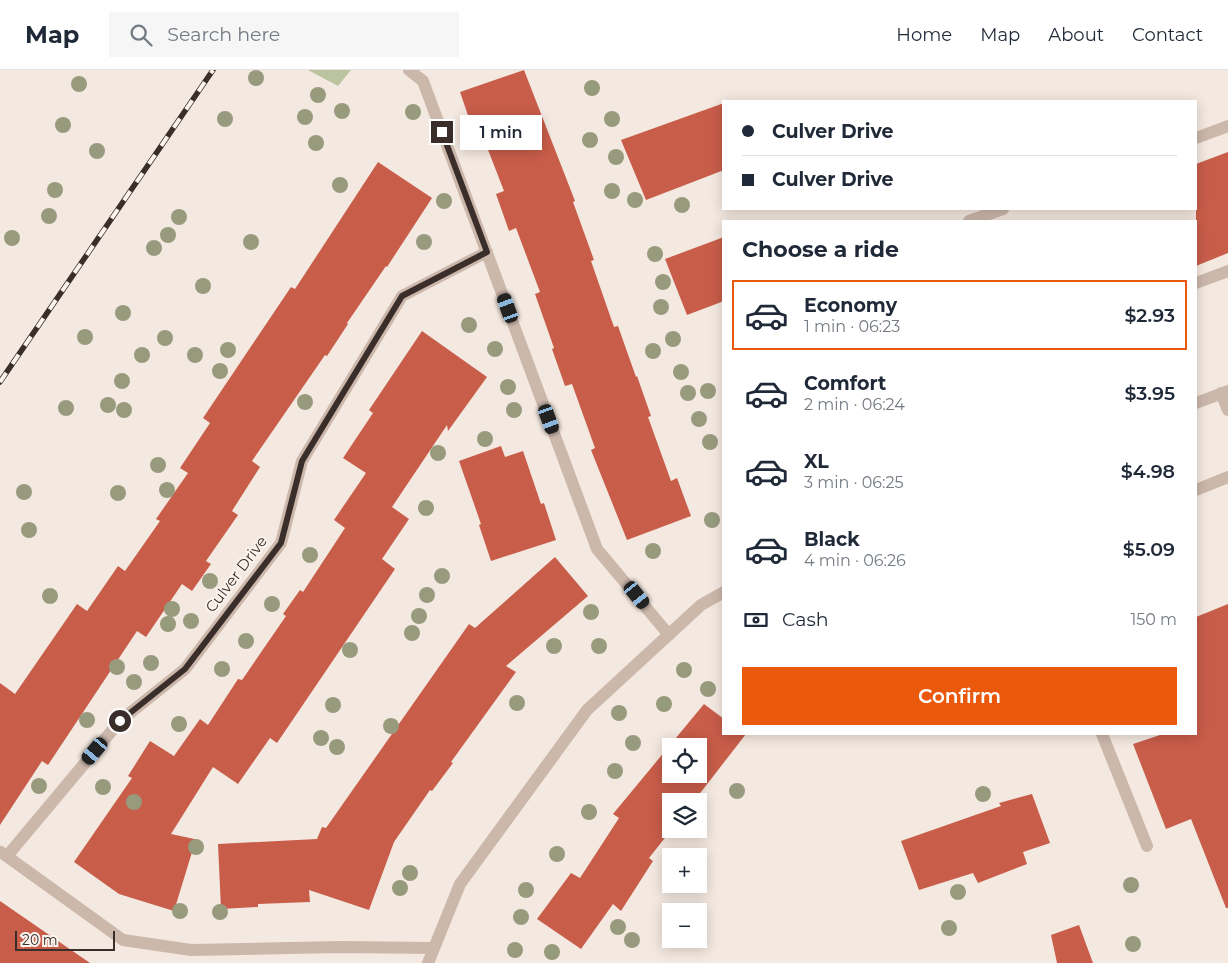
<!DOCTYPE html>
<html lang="en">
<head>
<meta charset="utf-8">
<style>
  :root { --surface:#fff; --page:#f6f6f7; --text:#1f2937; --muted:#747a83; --line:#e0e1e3; --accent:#ea580c }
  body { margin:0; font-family:Montserrat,sans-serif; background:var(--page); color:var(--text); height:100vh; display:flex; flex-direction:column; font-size:19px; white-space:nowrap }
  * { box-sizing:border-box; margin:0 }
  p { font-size:16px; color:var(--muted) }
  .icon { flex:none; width:28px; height:28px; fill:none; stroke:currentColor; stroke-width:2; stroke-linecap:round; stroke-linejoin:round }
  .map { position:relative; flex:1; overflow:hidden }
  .panel { position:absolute; left:722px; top:150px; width:475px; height:515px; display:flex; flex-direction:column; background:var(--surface); border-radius:0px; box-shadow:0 2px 12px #0003 }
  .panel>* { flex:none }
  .guide { position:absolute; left:722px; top:30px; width:475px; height:110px; border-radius:0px; box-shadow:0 2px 12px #0003; display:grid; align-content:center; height:110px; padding:0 20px; background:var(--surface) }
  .fabs { position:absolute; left:662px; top:668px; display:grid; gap:10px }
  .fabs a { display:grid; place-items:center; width:45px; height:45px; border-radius:0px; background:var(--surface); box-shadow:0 2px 12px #0003; font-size:25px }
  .scale { position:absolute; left:15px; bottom:12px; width:100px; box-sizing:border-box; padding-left:5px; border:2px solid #3a2e2a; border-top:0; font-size:14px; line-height:18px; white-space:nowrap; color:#3a2e2a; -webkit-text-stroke:4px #fbf3ed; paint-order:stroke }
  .end { position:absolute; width:22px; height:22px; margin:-11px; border:6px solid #3a2e2a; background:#fff; box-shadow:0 0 0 2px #fff }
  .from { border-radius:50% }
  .bubble { position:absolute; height:35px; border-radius:0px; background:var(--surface); box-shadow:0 2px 12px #0003; font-size:16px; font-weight:600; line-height:35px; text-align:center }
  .car { position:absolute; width:15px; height:30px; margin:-15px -8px; border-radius:6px; box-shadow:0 0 4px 1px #0007; background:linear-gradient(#222 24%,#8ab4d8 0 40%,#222 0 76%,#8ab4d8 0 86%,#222 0) }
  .guide b { display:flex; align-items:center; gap:18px; height:48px; font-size:19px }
  .guide b+b { border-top:1px solid var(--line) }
  .guide i { width:12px; height:12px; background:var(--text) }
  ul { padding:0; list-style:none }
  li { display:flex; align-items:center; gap:15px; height:70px; margin:0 10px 8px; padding:0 10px; border:2px solid transparent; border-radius:0px }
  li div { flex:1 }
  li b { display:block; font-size:19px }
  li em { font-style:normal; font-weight:600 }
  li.current { border-color:var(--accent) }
  li>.icon { width:45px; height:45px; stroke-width:1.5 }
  h2 { padding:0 20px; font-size:22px; line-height:60px }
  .pay { display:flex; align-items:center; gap:12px; height:55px; padding:0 20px; font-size:19px }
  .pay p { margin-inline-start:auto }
  .action { display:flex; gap:10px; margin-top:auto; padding:10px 20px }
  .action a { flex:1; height:58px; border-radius:0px; background:var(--accent); color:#fff; font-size:20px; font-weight:600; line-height:58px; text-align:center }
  header { display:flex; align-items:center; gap:30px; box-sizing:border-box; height:70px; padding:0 25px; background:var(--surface); border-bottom:1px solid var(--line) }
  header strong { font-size:24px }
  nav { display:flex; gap:28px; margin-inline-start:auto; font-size:18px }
  .search { width:350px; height:45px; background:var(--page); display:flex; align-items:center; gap:12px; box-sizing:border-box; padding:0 18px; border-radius:0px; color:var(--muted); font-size:19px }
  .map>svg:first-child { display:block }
</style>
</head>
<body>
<header>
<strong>Map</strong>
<div class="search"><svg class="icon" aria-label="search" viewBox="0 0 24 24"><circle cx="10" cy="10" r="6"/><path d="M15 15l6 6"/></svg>Search here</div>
<nav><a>Home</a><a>Map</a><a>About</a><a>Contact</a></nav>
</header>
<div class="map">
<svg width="1228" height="893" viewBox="0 0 1228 893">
  <rect width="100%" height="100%" fill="#f4e9e0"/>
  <path fill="#bbc39f" d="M308,0H351L338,16Z"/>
  <path fill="#c85d4a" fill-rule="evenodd" d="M524,0L575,131L573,132L594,190L591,191L614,257L618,256L636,307L637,306L651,346L648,347L671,411L677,408L691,446L627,470L591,380L595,378L572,314L565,316L552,279L554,278L535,224L540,222L516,158L509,161L496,124L504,121L478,54L472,57L460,22Z
    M724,33V100L646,130L621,70Z
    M1228,82V183L1196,196V94Z
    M378,92L432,128L387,197L386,196L347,253L348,254L327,286L325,285L252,391L260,397L232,441L238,445L206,491L211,494L192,521L182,514L146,567L137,561L48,695L42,691L0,755V613L15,624L77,534L87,541L118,496L125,501L160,451L156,449L188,403L180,398L210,353L203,348L291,217L295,219Z
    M724,167V231L687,245L665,189Z
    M422,261L487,307L448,361L447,355L392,437L409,449L382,489L395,499L277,673L270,668L238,714L213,697L171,764L199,770L193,779L174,841L119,824L74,792L132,708L128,706L150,671L174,686L200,649L208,655L238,609L242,610L286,546L283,544L300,520L303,522L345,458L334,450L366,403L343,388L373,343L369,340Z
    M501,376L505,387L523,381L541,434L544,433L556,470L491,491L479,455L481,454L459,391Z
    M555,487L588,526L506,596L516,602L451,692L453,693L432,721L430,720L394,772L369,840L309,820L310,832L258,834V837L221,839L218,774L317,769L322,757L326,758L469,554L475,558Z
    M1228,534V838H1226L1191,749L1166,759L1133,674L1163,664H1196V547Z
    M704,634L724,649V664H746L694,731H671L672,759L649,788L653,791L621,841L613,834L581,879L537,849L571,803L580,808L619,748L613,744ZM671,676H699V704H671Z
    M1032,724L1050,773L1023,782L1027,794L978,813L973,803L919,820L901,771L1001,736L999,733Z
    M0,831L90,893H0Z
    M1079,855L1093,893H1057L1051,865Z"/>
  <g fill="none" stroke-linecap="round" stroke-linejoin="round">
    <path stroke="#ccb7ab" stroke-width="12" d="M409,0L423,11L597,479L669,565
      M1196,68L1228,56
      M969,151L1003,139
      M1196,213L1228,201
      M1221,323L1228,340
      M1196,333L1228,321
      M1196,420L1228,407
      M1102,664L1147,776
      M1,782L123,870L191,880L340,877L434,878
      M8,785L120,651L185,599L281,473L302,391L402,226L487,182
      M428,893L460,814L587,640L701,535L724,522"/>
    <defs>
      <path id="rail" d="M0,312L213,0"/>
    </defs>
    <use href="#rail" stroke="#3a2e2a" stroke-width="5.5"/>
    <use href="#rail" stroke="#fbf3ed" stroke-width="4" stroke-dasharray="11" stroke-linecap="butt"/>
  </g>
  <g fill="#989a7e">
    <circle cx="256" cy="8" r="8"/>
    <circle cx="79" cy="14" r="8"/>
    <circle cx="592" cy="18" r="8"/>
    <circle cx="318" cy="25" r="8"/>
    <circle cx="342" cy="41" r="8"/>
    <circle cx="413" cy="42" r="8"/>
    <circle cx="305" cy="47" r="8"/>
    <circle cx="225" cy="49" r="8"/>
    <circle cx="612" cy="49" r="8"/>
    <circle cx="63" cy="55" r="8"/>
    <circle cx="590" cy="70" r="8"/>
    <circle cx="316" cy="73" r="8"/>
    <circle cx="97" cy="81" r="8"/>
    <circle cx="616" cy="87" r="8"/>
    <circle cx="340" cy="115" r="8"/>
    <circle cx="55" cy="120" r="8"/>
    <circle cx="612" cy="121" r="8"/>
    <circle cx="635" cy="130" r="8"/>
    <circle cx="444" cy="131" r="8"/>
    <circle cx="682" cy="135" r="8"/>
    <circle cx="49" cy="146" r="8"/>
    <circle cx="179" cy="147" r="8"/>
    <circle cx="168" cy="165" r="8"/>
    <circle cx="12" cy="168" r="8"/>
    <circle cx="251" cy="172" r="8"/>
    <circle cx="424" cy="172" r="8"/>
    <circle cx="154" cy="178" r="8"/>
    <circle cx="655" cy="184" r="8"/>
    <circle cx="663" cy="212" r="8"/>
    <circle cx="203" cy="216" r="8"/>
    <circle cx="661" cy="237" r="8"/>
    <circle cx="123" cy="243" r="8"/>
    <circle cx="469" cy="255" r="8"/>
    <circle cx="85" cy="267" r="8"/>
    <circle cx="165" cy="268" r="8"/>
    <circle cx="673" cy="269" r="8"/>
    <circle cx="495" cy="279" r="8"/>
    <circle cx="228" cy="280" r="8"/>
    <circle cx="653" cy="281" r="8"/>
    <circle cx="142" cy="285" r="8"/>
    <circle cx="195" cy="285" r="8"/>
    <circle cx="220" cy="301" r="8"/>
    <circle cx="681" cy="302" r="8"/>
    <circle cx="122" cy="311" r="8"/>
    <circle cx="508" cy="317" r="8"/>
    <circle cx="708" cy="321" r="8"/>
    <circle cx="688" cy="323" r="8"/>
    <circle cx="305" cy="332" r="8"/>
    <circle cx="108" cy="335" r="8"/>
    <circle cx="66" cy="338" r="8"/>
    <circle cx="124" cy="340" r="8"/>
    <circle cx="514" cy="340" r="8"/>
    <circle cx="699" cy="349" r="8"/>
    <circle cx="485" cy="369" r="8"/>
    <circle cx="710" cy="372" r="8"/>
    <circle cx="438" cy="383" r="8"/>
    <circle cx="158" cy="395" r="8"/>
    <circle cx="167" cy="420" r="8"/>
    <circle cx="24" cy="422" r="8"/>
    <circle cx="118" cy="423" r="8"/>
    <circle cx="426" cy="438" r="8"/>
    <circle cx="712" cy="450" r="8"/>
    <circle cx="29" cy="460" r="8"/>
    <circle cx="653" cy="481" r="8"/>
    <circle cx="310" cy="485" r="8"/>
    <circle cx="442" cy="506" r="8"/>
    <circle cx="210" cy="511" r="8"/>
    <circle cx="427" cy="525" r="8"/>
    <circle cx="50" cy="526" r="8"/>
    <circle cx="272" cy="534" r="8"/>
    <circle cx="172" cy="539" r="8"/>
    <circle cx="591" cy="542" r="8"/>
    <circle cx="419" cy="546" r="8"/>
    <circle cx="191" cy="551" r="8"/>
    <circle cx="168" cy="554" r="8"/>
    <circle cx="412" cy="563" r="8"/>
    <circle cx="246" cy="571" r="8"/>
    <circle cx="554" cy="576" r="8"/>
    <circle cx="599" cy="576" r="8"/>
    <circle cx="350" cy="580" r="8"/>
    <circle cx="151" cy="593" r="8"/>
    <circle cx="117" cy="597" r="8"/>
    <circle cx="222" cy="599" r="8"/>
    <circle cx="684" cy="600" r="8"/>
    <circle cx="134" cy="612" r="8"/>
    <circle cx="708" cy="619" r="8"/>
    <circle cx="517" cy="633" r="8"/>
    <circle cx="664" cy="634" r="8"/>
    <circle cx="333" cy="635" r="8"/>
    <circle cx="619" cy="643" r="8"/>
    <circle cx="87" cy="650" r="8"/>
    <circle cx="179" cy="654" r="8"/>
    <circle cx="391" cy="656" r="8"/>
    <circle cx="321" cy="668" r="8"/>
    <circle cx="633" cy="673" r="8"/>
    <circle cx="337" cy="677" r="8"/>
    <circle cx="615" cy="701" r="8"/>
    <circle cx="39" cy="716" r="8"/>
    <circle cx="103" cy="717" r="8"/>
    <circle cx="737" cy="721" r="8"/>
    <circle cx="983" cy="724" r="8"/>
    <circle cx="134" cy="732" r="8"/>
    <circle cx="589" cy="742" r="8"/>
    <circle cx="196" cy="777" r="8"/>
    <circle cx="557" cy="784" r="8"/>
    <circle cx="410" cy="803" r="8"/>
    <circle cx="1131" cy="815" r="8"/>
    <circle cx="400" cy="818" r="8"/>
    <circle cx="526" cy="820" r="8"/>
    <circle cx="958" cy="822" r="8"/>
    <circle cx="180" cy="841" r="8"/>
    <circle cx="220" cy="842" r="8"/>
    <circle cx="521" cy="847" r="8"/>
    <circle cx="618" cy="857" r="8"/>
    <circle cx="949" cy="858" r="8"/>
    <circle cx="632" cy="870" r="8"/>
    <circle cx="1133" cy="874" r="8"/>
    <circle cx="515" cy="880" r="8"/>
    <circle cx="552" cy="882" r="8"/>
  </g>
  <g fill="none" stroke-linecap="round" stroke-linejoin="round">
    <path stroke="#3a2e2a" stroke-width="6" d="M120,651L185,599L281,473L302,391L402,226L487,182L442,62"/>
  </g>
  <g text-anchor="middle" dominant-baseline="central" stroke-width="4" stroke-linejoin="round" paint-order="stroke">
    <g font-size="15" fill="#3a2e2a" stroke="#fbf3ed">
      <text transform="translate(236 504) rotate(-53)">Culver Drive</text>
    </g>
  </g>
</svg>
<div class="fabs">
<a><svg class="icon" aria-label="locate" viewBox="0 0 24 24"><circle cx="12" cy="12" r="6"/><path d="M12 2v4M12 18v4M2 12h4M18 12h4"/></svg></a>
<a><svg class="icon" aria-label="layers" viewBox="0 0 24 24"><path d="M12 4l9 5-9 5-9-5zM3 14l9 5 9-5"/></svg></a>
<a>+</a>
<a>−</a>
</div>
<div class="scale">20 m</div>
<i class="end from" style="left:120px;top:651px"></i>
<i class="end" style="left:442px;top:62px"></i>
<div class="bubble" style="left:460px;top:45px;width:82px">1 min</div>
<i class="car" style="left:508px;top:238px;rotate:340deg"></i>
<i class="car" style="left:549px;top:349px;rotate:160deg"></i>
<i class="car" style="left:637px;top:525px;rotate:141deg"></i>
<i class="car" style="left:95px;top:681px;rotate:220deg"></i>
<div class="guide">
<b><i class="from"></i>Culver Drive</b>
<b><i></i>Culver Drive</b>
</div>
<section class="panel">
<h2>Choose a ride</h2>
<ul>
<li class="current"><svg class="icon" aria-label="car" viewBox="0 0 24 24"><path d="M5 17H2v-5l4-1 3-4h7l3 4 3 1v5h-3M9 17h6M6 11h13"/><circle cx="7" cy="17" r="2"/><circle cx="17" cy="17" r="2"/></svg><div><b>Economy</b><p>1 min · 06:23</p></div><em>$2.93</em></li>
<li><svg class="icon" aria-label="car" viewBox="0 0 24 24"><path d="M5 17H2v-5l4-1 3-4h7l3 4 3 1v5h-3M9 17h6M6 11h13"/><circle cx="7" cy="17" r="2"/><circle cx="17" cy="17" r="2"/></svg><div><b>Comfort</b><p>2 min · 06:24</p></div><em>$3.95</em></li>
<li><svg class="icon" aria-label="car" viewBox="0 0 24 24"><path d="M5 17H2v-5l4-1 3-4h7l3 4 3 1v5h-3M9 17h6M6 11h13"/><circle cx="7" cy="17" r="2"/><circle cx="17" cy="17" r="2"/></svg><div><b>XL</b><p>3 min · 06:25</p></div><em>$4.98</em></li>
<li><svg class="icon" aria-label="car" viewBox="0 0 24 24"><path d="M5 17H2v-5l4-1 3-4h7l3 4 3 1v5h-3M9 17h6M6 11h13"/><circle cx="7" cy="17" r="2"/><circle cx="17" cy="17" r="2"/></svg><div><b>Black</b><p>4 min · 06:26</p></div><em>$5.09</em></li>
</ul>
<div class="pay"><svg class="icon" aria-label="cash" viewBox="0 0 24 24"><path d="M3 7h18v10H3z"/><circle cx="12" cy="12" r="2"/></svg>Cash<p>150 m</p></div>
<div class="action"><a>Confirm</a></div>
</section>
</div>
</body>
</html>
